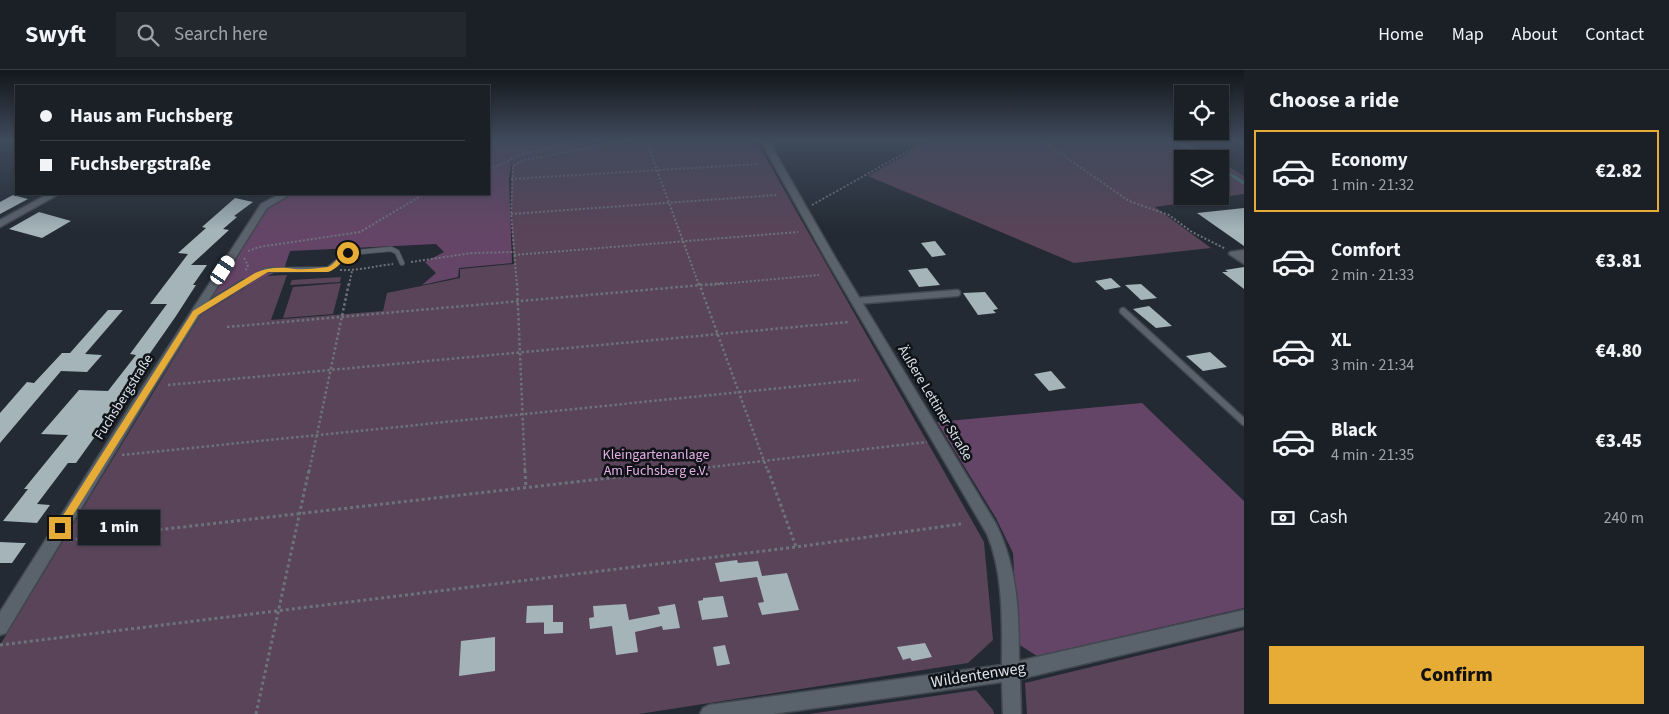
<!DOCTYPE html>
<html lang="en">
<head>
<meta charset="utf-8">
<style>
  :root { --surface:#1a2026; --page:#23282e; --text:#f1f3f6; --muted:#9fa3a7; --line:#383e43; --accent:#e6ac36 }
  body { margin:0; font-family:"Source Sans 3",sans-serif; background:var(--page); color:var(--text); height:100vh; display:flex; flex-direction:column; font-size:19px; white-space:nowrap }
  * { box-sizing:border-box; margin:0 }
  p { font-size:16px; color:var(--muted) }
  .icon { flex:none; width:28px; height:28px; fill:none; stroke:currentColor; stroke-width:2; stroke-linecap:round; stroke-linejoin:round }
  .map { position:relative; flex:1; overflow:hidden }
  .details { display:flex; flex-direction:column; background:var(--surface); width:425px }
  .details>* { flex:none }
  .guide { position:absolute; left:15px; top:15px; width:475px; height:110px; border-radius:0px; box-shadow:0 1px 4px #0004,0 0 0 1px var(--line); display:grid; align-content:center; height:110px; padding:0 25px; background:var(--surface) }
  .fabs { position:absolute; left:1174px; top:15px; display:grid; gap:10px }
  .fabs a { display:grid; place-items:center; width:55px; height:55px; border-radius:0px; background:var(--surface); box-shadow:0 1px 4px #0004,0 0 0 1px var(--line); font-size:25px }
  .end { position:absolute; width:22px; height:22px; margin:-11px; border:6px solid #e6ac36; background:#111; box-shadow:0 0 0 2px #111 }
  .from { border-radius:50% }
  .bubble { position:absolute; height:35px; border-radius:0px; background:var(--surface); box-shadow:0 1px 4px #0004,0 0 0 1px var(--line); font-size:16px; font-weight:800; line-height:35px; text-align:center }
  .car { position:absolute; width:15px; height:30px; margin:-15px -8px; border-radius:6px; box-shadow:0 0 4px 1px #0007; background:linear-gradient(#fff 24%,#345 0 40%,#fff 0 76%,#345 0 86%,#fff 0) }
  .guide b { display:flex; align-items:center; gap:18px; height:48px; font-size:19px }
  .guide b+b { border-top:1px solid var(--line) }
  .guide i { width:12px; height:12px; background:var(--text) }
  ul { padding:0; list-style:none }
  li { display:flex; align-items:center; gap:15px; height:82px; margin:0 10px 8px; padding:0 15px; border:2px solid transparent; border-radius:0px }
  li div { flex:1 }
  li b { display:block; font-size:19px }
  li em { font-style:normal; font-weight:800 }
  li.active { border-color:var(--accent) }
  li>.icon { width:45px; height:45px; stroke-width:1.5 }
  h2 { padding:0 25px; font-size:22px; line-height:60px }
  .pay { display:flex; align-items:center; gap:12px; height:55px; padding:0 25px; font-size:19px }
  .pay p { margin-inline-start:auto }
  .button { display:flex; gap:10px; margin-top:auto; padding:10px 25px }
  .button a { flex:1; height:58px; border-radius:0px; background:var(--accent); color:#111; font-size:20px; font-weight:800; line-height:58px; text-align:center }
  header { display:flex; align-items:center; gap:30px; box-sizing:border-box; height:70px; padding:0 25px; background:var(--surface); border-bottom:1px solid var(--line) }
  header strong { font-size:24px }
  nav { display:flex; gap:28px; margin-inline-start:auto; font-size:18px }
  .search { width:350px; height:45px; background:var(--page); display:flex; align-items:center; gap:12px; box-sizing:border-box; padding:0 18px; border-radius:0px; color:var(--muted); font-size:19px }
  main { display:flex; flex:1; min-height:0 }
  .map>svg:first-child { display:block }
</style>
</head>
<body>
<header>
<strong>Swyft</strong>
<div class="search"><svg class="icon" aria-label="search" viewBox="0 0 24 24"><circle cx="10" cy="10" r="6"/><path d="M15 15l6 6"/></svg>Search here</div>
<nav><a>Home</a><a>Map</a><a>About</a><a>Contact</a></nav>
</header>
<main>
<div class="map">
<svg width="1244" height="644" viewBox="0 0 1244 644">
  <rect width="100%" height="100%" fill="#232a33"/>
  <path fill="#594459" d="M620,70H756L984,472L993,570L968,593L639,644H0V575L201,244L267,206L287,205L271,250L383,241L387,223L460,208V199L514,194L511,144L512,89Z
    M931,70H1185L1216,89H1182V126H1220V91L1244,106V124L1155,137L1211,178L1074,193L868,106Z
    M341,207L340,212L290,215L292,210Z
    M341,213L333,244L283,248L293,217Z
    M1244,560V644H1027L1025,613Z
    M976,620L993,640L994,644H809Z"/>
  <path fill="#654567" d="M489,70H620L512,89L509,109L512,193L459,198L458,207L422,215L436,203L425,192L444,182L436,174L290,181L284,199L267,206L201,244L264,136L286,124H489Z
    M1142,333L1244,431V538L1037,586L1018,574L1013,483L996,448L937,352Z"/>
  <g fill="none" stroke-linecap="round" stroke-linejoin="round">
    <path stroke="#427b78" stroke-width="3" d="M1176,70L1205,89
      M1220,98L1244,113"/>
  </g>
  <path fill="#a4b4b9" d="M13,125L28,129L0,144V132Z
    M235,128L253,132L234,146L237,147L223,159L229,160L191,195H207L193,215H196L176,246L146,289H150L96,361H99L76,393H68L37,434L50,435L37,453L3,451L28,419H24L68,365L41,364L79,320L108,321L136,285L130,284L167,234H150L188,184L178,183L206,158L202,157Z
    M1244,138V176L1197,143Z
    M39,142L71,151L42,168L9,159Z
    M935,171L939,176L946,185L932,187L921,173Z
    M1244,197V219L1222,202H1228L1225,200Z
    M927,198L940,215L919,217L908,200Z
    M1111,208L1121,217L1105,220L1095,211Z
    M1141,214L1157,228L1141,230L1125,215Z
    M985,222L998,239L993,240L996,243L978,245L963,223Z
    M1149,236L1172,256L1156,258L1133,239Z
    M108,240H123L85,284L102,285L87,302L61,301L0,373V343L27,312L34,313L62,283H70Z
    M1210,282L1227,297L1203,301L1186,286Z
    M1051,301L1066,318L1049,321L1034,304Z
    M0,472L22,473H26L12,493H0Z
    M737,490L738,493L758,491L762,506L787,503L799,540L762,545L758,533L764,532L757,507L720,512L715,493Z
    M723,526L728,547L702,550L698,531L703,530V528Z
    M626,534L629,550L660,544L658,537L675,534L680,558L663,560L662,556L635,562L638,582L616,585L612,556L590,559L589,548L594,547L593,536Z
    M553,535V552L526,553L527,536Z
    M544,552H563V563L544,564Z
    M495,567V601L459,606L461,571Z
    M925,573L932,587L912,591L910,588L903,590L897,577Z
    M725,575L730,594L717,596L713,577Z"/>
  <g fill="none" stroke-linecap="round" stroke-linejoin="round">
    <defs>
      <path id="service-far1" d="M242,215L266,200L328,199L348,183L391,179L397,182L402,193"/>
      <path id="service" d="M856,231L957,223
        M1123,241L1244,352
        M196,242L244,213"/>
      <path id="minor" d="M760,70H768L836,189L996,454C1018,499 1019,542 1019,591L1244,540V556L1020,609L1021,644H1003L1002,612L773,644H700L703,638L709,635L1002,595C1002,551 1004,505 987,464L826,189Z
        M48,124H59L0,157V150Z
        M280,124H291L267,138L151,322L6,563L0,565V542L143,316L261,134Z
        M1244,180V194L1229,184L1230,182Z"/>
    </defs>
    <use href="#service-far1" stroke="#42484f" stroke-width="6"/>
    <use href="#service" stroke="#42484f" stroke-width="9"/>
    <use href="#minor" stroke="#42484f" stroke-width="3"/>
    <path stroke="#6d737b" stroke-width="2" stroke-dasharray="2 2" stroke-linecap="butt" d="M646,70L699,215
      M1041,70L1129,131L1169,145L1192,162L1226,179
      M489,100L522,84L582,70
      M511,109L759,94
      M812,135L928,70
      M511,144L777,125
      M248,181L259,177L360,162L424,124
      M514,185L798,162
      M244,188L248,195L245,202
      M411,192L472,183L514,182
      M340,200C358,201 375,196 393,194
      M349,215L352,201
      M517,215L511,144L513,96L524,90L631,70
      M710,215L819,205"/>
    <path stroke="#6d737b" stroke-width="2.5" stroke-dasharray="2.5 2.5" stroke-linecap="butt" d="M517,213L525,402
      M699,213L768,402
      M227,257L724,213
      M168,315L849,252
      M122,385L859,310
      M309,402L349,213
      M668,402L927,372"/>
    <path stroke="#6d737b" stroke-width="3" stroke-dasharray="3 3" stroke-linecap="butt" d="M525,400L526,418
      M768,400L796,477
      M70,470L679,400
      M0,575L796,477L961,454
      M256,644L309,400"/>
    <use href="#service-far1" stroke="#5a626c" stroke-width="4.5"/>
    <use href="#service" stroke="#5a626c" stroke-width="6"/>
    <use href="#minor" fill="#5a626c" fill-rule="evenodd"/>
  </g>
  <linearGradient id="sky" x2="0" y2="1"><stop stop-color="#13171c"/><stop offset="0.44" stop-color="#3f4a5b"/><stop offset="1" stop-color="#3f4a5b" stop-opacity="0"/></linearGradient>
  <rect width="1244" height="160" fill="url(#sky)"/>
  <path fill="#e6ac36" d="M348,181L351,183C343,189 338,199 328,202H268L198,245L63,461H57V455L193,241L255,203C269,197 280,197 295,199C306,200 317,198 328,197C336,194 338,184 348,181Z"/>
  <g text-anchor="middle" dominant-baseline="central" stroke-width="5" stroke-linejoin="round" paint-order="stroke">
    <g font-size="14" fill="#dce1e7" stroke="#0f1216">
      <text transform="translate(124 327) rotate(-58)">Fuchsbergstraße</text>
      <text transform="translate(935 333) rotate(59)">Äußere Lettiner Straße</text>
    </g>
    <g font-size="14" fill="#e6afe7" stroke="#0f1216">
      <text x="656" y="385">Kleingartenanlage<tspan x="656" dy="16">Am Fuchsberg e.V.</tspan></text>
    </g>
    <g font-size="16" fill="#dce1e7" stroke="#0f1216">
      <text transform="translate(978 605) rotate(-9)">Wildentenweg</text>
    </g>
  </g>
</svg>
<div class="fabs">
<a><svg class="icon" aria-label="locate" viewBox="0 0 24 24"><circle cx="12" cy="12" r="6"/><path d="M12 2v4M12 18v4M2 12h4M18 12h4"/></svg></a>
<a><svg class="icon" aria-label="layers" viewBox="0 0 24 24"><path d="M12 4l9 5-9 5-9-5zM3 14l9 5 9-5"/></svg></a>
</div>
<i class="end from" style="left:348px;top:183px"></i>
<i class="end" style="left:60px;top:458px"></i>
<div class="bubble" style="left:78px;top:440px;width:82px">1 min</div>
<i class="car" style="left:223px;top:200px;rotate:33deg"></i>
<div class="guide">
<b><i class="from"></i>Haus am Fuchsberg</b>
<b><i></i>Fuchsbergstraße</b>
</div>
</div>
<section class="details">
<h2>Choose a ride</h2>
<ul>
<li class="active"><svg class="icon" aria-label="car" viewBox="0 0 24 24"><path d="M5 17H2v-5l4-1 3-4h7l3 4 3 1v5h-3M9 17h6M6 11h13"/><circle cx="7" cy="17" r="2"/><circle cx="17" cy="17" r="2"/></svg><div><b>Economy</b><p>1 min · 21:32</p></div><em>€2.82</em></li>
<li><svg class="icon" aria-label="car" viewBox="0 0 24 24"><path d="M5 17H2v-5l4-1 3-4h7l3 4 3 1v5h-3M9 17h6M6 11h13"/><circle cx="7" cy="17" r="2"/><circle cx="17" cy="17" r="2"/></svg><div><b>Comfort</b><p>2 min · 21:33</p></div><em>€3.81</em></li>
<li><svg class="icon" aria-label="car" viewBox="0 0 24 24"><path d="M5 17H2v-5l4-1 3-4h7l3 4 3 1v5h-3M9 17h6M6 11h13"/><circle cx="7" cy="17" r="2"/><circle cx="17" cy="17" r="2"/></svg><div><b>XL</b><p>3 min · 21:34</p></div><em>€4.80</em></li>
<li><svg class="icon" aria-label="car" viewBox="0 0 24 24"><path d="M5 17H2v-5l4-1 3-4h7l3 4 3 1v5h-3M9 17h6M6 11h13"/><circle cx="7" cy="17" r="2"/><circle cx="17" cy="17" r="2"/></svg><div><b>Black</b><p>4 min · 21:35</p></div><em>€3.45</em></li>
</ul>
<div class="pay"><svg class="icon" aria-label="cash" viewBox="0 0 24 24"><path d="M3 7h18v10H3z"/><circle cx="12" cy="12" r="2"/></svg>Cash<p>240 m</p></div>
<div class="button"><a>Confirm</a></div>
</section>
</main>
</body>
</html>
